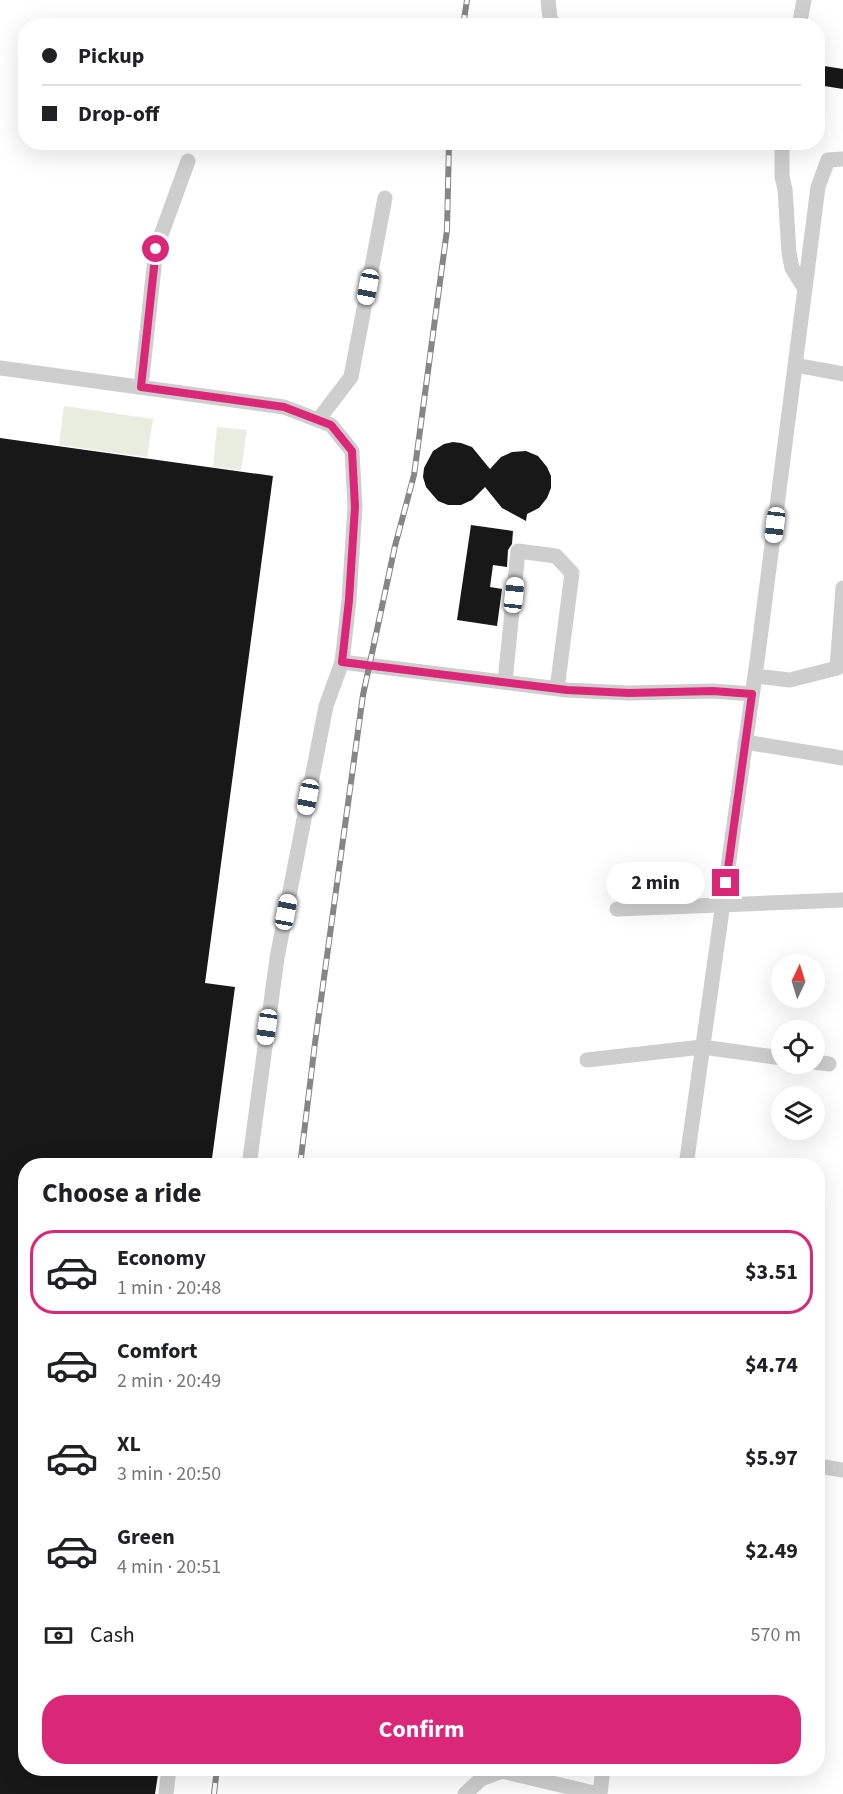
<!DOCTYPE html>
<html lang="en">
<head>
<meta charset="utf-8">
<style>
  :root { --surface:#fff; --page:#f6f6f6; --text:#202124; --muted:#757577; --line:#e0e0e0; --accent:#db2777 }
  body { margin:0; font-family:"Source Sans 3",sans-serif; background:var(--page); color:var(--text); height:100vh; display:flex; flex-direction:column; font-size:22px; white-space:nowrap }
  * { box-sizing:border-box; margin:0 }
  p { font-size:20px; color:var(--muted) }
  .icon { flex:none; width:33px; height:33px; fill:none; stroke:currentColor; stroke-width:2; stroke-linecap:round; stroke-linejoin:round }
  .map { position:relative; flex:1; overflow:hidden }
  .drawer { position:absolute; left:18px; top:1158px; width:807px; height:618px; display:flex; flex-direction:column; background:var(--surface); border-radius:24px; box-shadow:0 6px 24px #0002 }
  .drawer>* { flex:none }
  .top-card { position:absolute; left:18px; top:18px; width:807px; height:132px; border-radius:24px; box-shadow:0 6px 24px #0002; display:grid; align-content:center; height:132px; padding:0 24px; background:var(--surface) }
  .needle { width:39px; rotate:4deg }
  .controls { position:absolute; left:771px; top:954px; display:grid; gap:12px }
  .controls a { display:grid; place-items:center; width:54px; height:54px; border-radius:50%; background:var(--surface); box-shadow:0 6px 24px #0002; font-size:30px }
  .end { position:absolute; width:27px; height:27px; margin:-14px; border:8px solid #db2777; background:#fff; box-shadow:0 0 0 3px #fff }
  .from { border-radius:50% }
  .bubble { position:absolute; height:42px; border-radius:21px; background:var(--surface); box-shadow:0 6px 24px #0002; font-size:20px; font-weight:700; line-height:42px; text-align:center }
  .car { position:absolute; width:18px; height:36px; margin:-18px -9px; border-radius:8px; box-shadow:0 0 4px 2px #0007; background:linear-gradient(#fff 24%,#345 0 40%,#fff 0 76%,#345 0 86%,#fff 0) }
  .top-card b { display:flex; align-items:center; gap:21px; height:57px; font-size:22px }
  .top-card b+b { border-top:2px solid var(--line) }
  .top-card i { width:15px; height:15px; background:var(--text) }
  ul { padding:0; list-style:none }
  li { display:flex; align-items:center; gap:18px; height:84px; margin:0 12px 9px; padding:0 12px; border:3px solid transparent; border-radius:24px }
  li div { flex:1 }
  li b { display:block; font-size:22px }
  li em { font-style:normal; font-weight:700 }
  li.on { border-color:var(--accent) }
  li>.icon { width:54px; height:54px; stroke-width:1.5 }
  h2 { padding:0 24px; font-size:27px; line-height:72px }
  .pay { display:flex; align-items:center; gap:15px; height:66px; padding:0 24px; font-size:22px }
  .pay p { margin-inline-start:auto }
  .action { display:flex; gap:12px; margin-top:auto; padding:12px 24px }
  .action a { flex:1; height:69px; border-radius:24px; background:var(--accent); color:#fff; font-size:24px; font-weight:700; line-height:69px; text-align:center }
  .map>svg:first-child { display:block }
</style>
</head>
<body>
<div class="map">
<svg width="843" height="1794" viewBox="0 0 843 1794">
  <rect width="100%" height="100%" fill="#fff"/>
  <path fill="#e8eddf" d="M64,406L153,419L147,457L59,445Z
    M217,427L247,430L241,470L213,467Z"/>
  <path fill="#181818" d="M818,65L843,69V89L818,85Z
    M0,438L273,476L205,983L235,987L211,1166H26V1768H159L155,1794H0Z
    M453,442L461,443L472,447L490,469L501,457L512,452L526,451L538,456L547,467L551,476V488L547,498L539,508L527,514L526,521L502,508L485,487L472,500L461,505H448L438,501L426,487L423,477L424,468L433,451L444,444Z
    M471,525L513,531L512,544L508,550L507,567L493,565L490,587L502,589L497,626L457,620Z"/>
  <g fill="none" stroke-linecap="round" stroke-linejoin="round">
    <path stroke="#cecece" stroke-width="15" d="M548,0L550,18L555,26
      M799,26L804,0
      M782,142V177L785,189L789,253L792,268L805,289
      M795,365L843,374
      M0,368L284,407L331,425L352,451L355,507L349,600L342,662
      M141,387L156,249L188,161
      M318,420L351,377L385,198
      M755,676L790,680L837,668L843,588
      M505,682L518,551L556,556L572,573L557,689
      M745,742L843,758
      M617,909L843,900
      M587,1060L702,1047L782,1058
      M814,1062L829,1064
      M249,1166L277,958L326,706L342,662L567,690L629,693L713,691L752,694
      M686,1166L758,654L818,187L828,160L843,159
      M818,1466L843,1470
      M166,1794L169,1768
      M465,1794L481,1779L502,1771L598,1794
      M600,1794L603,1768"/>
    <defs>
      <path id="rail" d="M463,26L467,0
        M300,1166L315,1043L363,695L395,546L414,475L447,230L449,142
        M214,1794L217,1768"/>
    </defs>
    <use href="#rail" stroke="#868686" stroke-width="6"/>
    <use href="#rail" stroke="#fff" stroke-width="4" stroke-dasharray="11" stroke-linecap="butt"/>
  </g>
  <g fill="none" stroke-linecap="round" stroke-linejoin="round">
    <path stroke="#db2777" stroke-width="8" d="M156,249L141,387L284,407L331,425L352,451L355,507L349,600L342,662L567,690L629,693L713,691L752,694L726,883"/>
  </g>
</svg>
<div class="controls">
<a><svg class="needle" viewBox="-14 -14 28 28"><path d="M0-13l5 13h-10z" fill="#e53935"/><path d="M0 13l5-13h-10z" fill="#757577"/></svg></a>
<a><svg class="icon" aria-label="locate" viewBox="0 0 24 24"><circle cx="12" cy="12" r="6"/><path d="M12 2v4M12 18v4M2 12h4M18 12h4"/></svg></a>
<a><svg class="icon" aria-label="layers" viewBox="0 0 24 24"><path d="M12 4l9 5-9 5-9-5zM3 14l9 5 9-5"/></svg></a>
</div>
<i class="end from" style="left:156px;top:249px"></i>
<i class="end" style="left:726px;top:883px"></i>
<div class="bubble" style="left:606px;top:862px;width:99px">2 min</div>
<i class="car" style="left:368px;top:287px;rotate:191deg"></i>
<i class="car" style="left:775px;top:525px;rotate:187deg"></i>
<i class="car" style="left:514px;top:595px;rotate:6deg"></i>
<i class="car" style="left:308px;top:797px;rotate:191deg"></i>
<i class="car" style="left:286px;top:912px;rotate:11deg"></i>
<i class="car" style="left:267px;top:1027px;rotate:188deg"></i>
<div class="top-card">
<b><i class="from"></i>Pickup</b>
<b><i></i>Drop-off</b>
</div>
<section class="drawer">
<h2>Choose a ride</h2>
<ul>
<li class="on"><svg class="icon" aria-label="car" viewBox="0 0 24 24"><path d="M5 17H2v-5l4-1 3-4h7l3 4 3 1v5h-3M9 17h6M6 11h13"/><circle cx="7" cy="17" r="2"/><circle cx="17" cy="17" r="2"/></svg><div><b>Economy</b><p>1 min · 20:48</p></div><em>$3.51</em></li>
<li><svg class="icon" aria-label="car" viewBox="0 0 24 24"><path d="M5 17H2v-5l4-1 3-4h7l3 4 3 1v5h-3M9 17h6M6 11h13"/><circle cx="7" cy="17" r="2"/><circle cx="17" cy="17" r="2"/></svg><div><b>Comfort</b><p>2 min · 20:49</p></div><em>$4.74</em></li>
<li><svg class="icon" aria-label="car" viewBox="0 0 24 24"><path d="M5 17H2v-5l4-1 3-4h7l3 4 3 1v5h-3M9 17h6M6 11h13"/><circle cx="7" cy="17" r="2"/><circle cx="17" cy="17" r="2"/></svg><div><b>XL</b><p>3 min · 20:50</p></div><em>$5.97</em></li>
<li><svg class="icon" aria-label="car" viewBox="0 0 24 24"><path d="M5 17H2v-5l4-1 3-4h7l3 4 3 1v5h-3M9 17h6M6 11h13"/><circle cx="7" cy="17" r="2"/><circle cx="17" cy="17" r="2"/></svg><div><b>Green</b><p>4 min · 20:51</p></div><em>$2.49</em></li>
</ul>
<div class="pay"><svg class="icon" aria-label="cash" viewBox="0 0 24 24"><path d="M3 7h18v10H3z"/><circle cx="12" cy="12" r="2"/></svg>Cash<p>570 m</p></div>
<div class="action"><a>Confirm</a></div>
</section>
</div>
</body>
</html>
